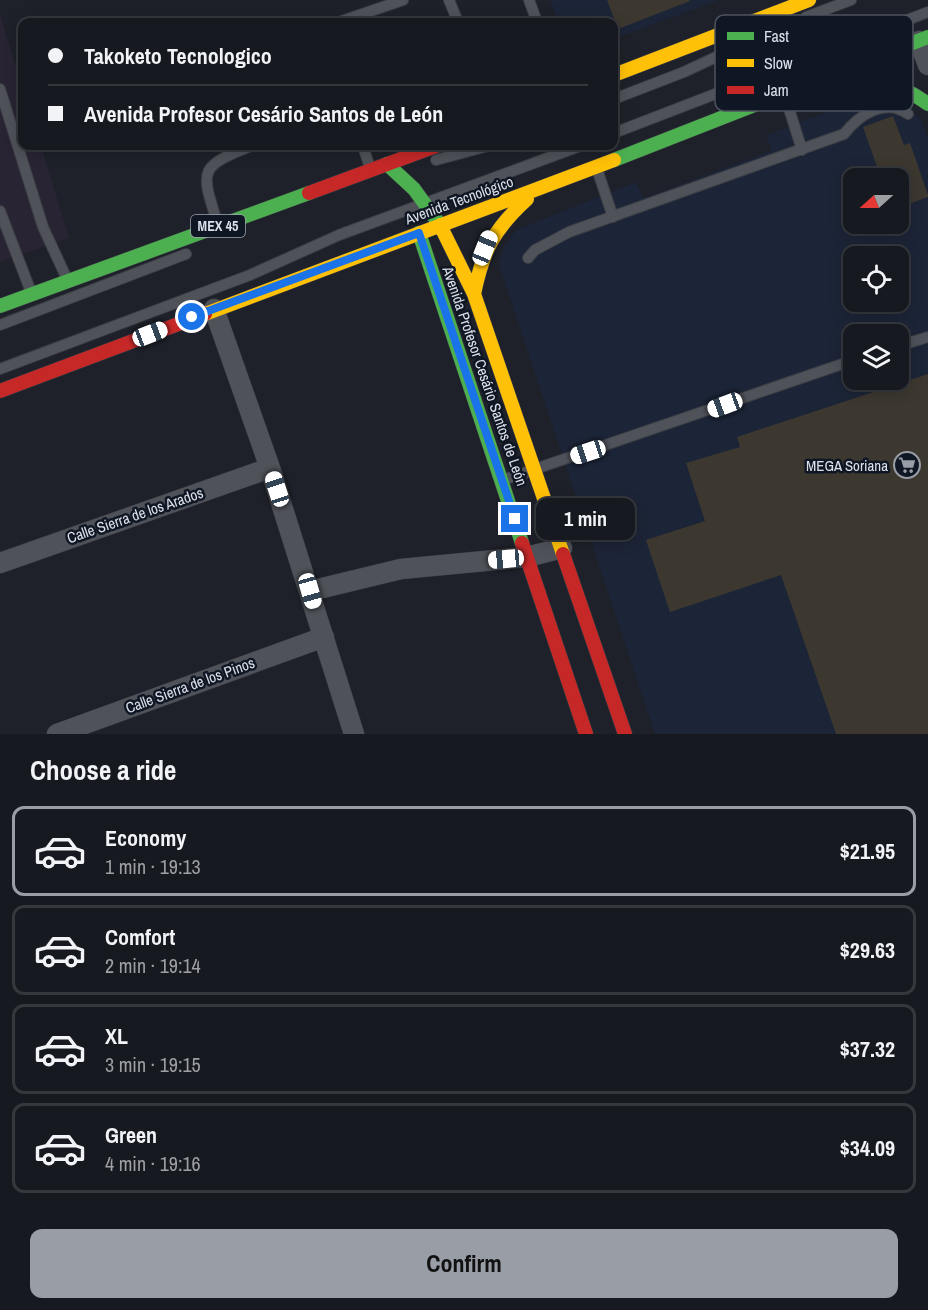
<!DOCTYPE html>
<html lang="en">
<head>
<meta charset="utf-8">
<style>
  :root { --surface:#16191f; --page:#23262c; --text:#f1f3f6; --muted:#9ea0a4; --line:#35383d; --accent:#999da6 }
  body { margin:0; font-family:"Archivo Narrow",sans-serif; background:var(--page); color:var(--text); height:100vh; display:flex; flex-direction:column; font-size:22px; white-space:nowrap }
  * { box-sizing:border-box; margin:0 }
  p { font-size:20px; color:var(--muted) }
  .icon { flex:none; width:33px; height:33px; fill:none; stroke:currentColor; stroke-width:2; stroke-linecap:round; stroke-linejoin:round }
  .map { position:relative; height:734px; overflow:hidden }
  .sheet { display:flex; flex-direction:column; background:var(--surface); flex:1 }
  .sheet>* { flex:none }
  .hud { position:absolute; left:18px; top:18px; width:600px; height:132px; border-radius:12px; box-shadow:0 3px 15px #0003,0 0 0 2px var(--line); display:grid; align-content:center; height:132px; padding:0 30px; background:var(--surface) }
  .needle { width:39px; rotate:249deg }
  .fabs { position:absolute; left:843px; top:168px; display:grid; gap:12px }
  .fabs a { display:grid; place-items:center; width:66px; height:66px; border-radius:12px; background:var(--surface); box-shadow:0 3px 15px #0003,0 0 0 2px var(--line); font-size:30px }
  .end { position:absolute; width:27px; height:27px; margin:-14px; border:8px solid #1a73e8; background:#fff; box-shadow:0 0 0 3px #fff }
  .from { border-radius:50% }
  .bubble { position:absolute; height:42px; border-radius:12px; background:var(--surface); box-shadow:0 3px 15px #0003,0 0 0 2px var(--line); font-size:20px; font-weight:700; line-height:42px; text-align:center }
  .car { position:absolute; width:18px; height:36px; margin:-18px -9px; border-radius:8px; box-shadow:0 0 4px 2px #0007; background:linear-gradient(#fff 24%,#345 0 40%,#fff 0 76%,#345 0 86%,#fff 0) }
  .hud b { display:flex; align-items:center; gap:21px; height:57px; font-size:22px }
  .hud b+b { border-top:2px solid var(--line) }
  .hud i { width:15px; height:15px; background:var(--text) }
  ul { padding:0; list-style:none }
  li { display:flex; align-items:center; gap:18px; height:90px; margin:0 12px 9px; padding:0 18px; border:3px solid var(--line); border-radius:12px }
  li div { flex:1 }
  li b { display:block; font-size:22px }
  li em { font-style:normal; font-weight:700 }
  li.selected { border-color:var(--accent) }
  li>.icon { width:54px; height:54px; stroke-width:1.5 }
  h2 { padding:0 30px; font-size:27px; line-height:72px }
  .cta { display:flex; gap:12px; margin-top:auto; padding:12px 30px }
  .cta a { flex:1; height:69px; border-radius:12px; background:var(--accent); color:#111; font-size:24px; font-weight:700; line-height:69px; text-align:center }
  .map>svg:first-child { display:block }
</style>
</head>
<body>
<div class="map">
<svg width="928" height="734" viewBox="0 0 928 734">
  <rect width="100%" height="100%" fill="#1e2129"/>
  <path fill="#1c2437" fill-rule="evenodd" d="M550,0H719L614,39V22H558Z
    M873,94L886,95L912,110L921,121L928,137V734H655L499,264L504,247L516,230L636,182L643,198L771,151L767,135ZM854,178H898V224H854ZM854,256H898V302H854ZM854,334H898V380H854Z"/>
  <path fill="#282433" d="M0,14L22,87V146H41L69,238L0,262Z"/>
  <path fill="#3c3830" d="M607,0H689L690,1L618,29Z
    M893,116L904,145L910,143L928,195V197L898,208V178H881L863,127Z
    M928,374V734H836L781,575L670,612L646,540L705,521L686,463L740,447L737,437Z"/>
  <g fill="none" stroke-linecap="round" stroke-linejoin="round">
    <defs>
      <path id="lane" d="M449,0L458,22
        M529,0L537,22
        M806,17L851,0
        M339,22L403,0
        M0,89L43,227L67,279
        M785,96L802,150
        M614,99L684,72L778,28
        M614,133L928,12
        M363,146L370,168
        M436,160L488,146
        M597,169L613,217
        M0,211L31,292
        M217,222C201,170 198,167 251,146
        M528,258L535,250L569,232L844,134C859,115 885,97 908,114
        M0,325L186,254
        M898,346L928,337
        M0,369L250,275L339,235L580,146
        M503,480L854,360"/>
      <path id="street" d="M919,41L928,65
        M214,309L270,468L354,734
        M0,563L270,468
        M310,591L401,569L527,557L562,548
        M57,734L324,637"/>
      <path id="fast" d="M841,74C874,78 901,84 928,104
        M614,160L928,37
        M387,164L414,189L440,225
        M419,233L522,543
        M0,306L309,193"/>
      <path id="slow" d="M614,75L809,0
        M440,225L474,294L563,554
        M474,294C483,250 494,229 527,199
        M205,314L614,160"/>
      <path id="jam" d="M309,193L436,146
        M0,391L205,314
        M522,543L586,734
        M563,554L625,734"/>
    </defs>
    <use href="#lane" stroke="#3c3e44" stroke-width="12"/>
    <use href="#street" stroke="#3c3e44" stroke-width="21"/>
    <use href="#fast" stroke="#3c3e44" stroke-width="15"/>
    <use href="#slow" stroke="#3c3e44" stroke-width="15"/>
    <use href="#jam" stroke="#3c3e44" stroke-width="15"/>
    <use href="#lane" stroke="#4f5259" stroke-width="10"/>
    <use href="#street" stroke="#4f5259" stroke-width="20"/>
    <use href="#fast" stroke="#4caf50" stroke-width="14"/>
    <use href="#slow" stroke="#ffc107" stroke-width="14"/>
    <use href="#jam" stroke="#c62828" stroke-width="14"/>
  </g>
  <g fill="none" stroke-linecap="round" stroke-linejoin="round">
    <path stroke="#1a73e8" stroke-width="8" d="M192,317L419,233L515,519"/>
  </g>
  <defs>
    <symbol id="supermarket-ring" viewBox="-11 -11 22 22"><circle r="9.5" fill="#101724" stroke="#999da6" stroke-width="1.5"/><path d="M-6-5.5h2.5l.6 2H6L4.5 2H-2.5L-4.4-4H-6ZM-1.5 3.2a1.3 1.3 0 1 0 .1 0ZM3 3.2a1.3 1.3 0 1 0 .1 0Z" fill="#999da6"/></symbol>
  </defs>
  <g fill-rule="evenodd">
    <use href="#supermarket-ring" x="892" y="450" width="30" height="30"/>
  </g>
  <g text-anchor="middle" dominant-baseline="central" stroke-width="5" stroke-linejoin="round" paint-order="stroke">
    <rect fill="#101724" stroke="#9ea4af" stroke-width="1.5" x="191" y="215" width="54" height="22" rx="4.5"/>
    <g font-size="14" font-weight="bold" fill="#dbe0ea">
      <text x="218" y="226">MEX 45</text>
    </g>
    <g font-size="15" fill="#dbe0ea" stroke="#101724">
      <text transform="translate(459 200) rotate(-20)">Avenida Tecnológico</text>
      <text transform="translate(485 376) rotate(71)">Avenida Profesor Cesário Santos de León</text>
      <text transform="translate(135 515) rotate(-19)">Calle Sierra de los Arados</text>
      <text transform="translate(190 685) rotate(-20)">Calle Sierra de los Pinos</text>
    </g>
    <g font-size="15" fill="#dbe0ea" stroke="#101724" text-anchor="end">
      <text x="888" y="465">MEGA Soriana</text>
    </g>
  </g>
  <rect x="715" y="15" width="198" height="96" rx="9" fill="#101724" stroke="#4d535f" stroke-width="1.5"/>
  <rect x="727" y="32" width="27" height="8" fill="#4caf50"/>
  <rect x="727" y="59" width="27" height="8" fill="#ffc107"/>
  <rect x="727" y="86" width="27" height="8" fill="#c62828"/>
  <g font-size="16" fill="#dbe0ea">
    <text x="764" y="42">Fast</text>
    <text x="764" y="69">Slow</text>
    <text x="764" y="96">Jam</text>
  </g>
</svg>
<div class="fabs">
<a><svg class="needle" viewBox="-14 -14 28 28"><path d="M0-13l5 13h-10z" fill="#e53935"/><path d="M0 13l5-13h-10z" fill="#9ea0a4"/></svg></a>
<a><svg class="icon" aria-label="locate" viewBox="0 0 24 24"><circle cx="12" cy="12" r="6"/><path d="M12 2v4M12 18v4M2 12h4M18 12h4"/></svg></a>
<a><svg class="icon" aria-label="layers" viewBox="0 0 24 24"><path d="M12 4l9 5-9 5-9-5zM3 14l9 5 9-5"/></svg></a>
</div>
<i class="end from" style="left:192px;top:317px"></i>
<i class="end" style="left:515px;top:519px"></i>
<div class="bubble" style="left:536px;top:498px;width:99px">1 min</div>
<i class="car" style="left:485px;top:248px;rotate:22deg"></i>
<i class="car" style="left:150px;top:334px;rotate:69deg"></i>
<i class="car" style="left:725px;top:405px;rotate:250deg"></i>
<i class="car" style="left:588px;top:452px;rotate:252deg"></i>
<i class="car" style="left:277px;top:489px;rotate:342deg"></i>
<i class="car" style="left:506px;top:559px;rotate:265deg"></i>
<i class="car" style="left:310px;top:591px;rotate:164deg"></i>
<div class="hud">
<b><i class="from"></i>Takoketo Tecnologico</b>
<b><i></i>Avenida Profesor Cesário Santos de León</b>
</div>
</div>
<section class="sheet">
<h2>Choose a ride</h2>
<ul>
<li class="selected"><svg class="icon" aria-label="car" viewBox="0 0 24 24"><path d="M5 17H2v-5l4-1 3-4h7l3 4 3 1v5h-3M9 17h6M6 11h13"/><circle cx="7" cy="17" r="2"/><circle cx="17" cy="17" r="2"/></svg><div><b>Economy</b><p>1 min · 19:13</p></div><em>$21.95</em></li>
<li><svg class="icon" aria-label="car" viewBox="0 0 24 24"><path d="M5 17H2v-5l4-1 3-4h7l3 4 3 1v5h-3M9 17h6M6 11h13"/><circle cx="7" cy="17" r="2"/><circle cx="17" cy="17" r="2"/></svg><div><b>Comfort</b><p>2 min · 19:14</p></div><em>$29.63</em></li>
<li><svg class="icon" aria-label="car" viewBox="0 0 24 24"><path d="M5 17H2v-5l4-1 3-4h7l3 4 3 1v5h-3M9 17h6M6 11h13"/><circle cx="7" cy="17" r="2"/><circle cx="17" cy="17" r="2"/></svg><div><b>XL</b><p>3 min · 19:15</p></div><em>$37.32</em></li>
<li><svg class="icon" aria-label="car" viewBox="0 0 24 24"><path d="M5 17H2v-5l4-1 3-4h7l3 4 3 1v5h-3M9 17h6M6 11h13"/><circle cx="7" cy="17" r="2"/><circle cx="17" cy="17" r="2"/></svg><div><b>Green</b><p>4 min · 19:16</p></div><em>$34.09</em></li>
</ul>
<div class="cta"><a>Confirm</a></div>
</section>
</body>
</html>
